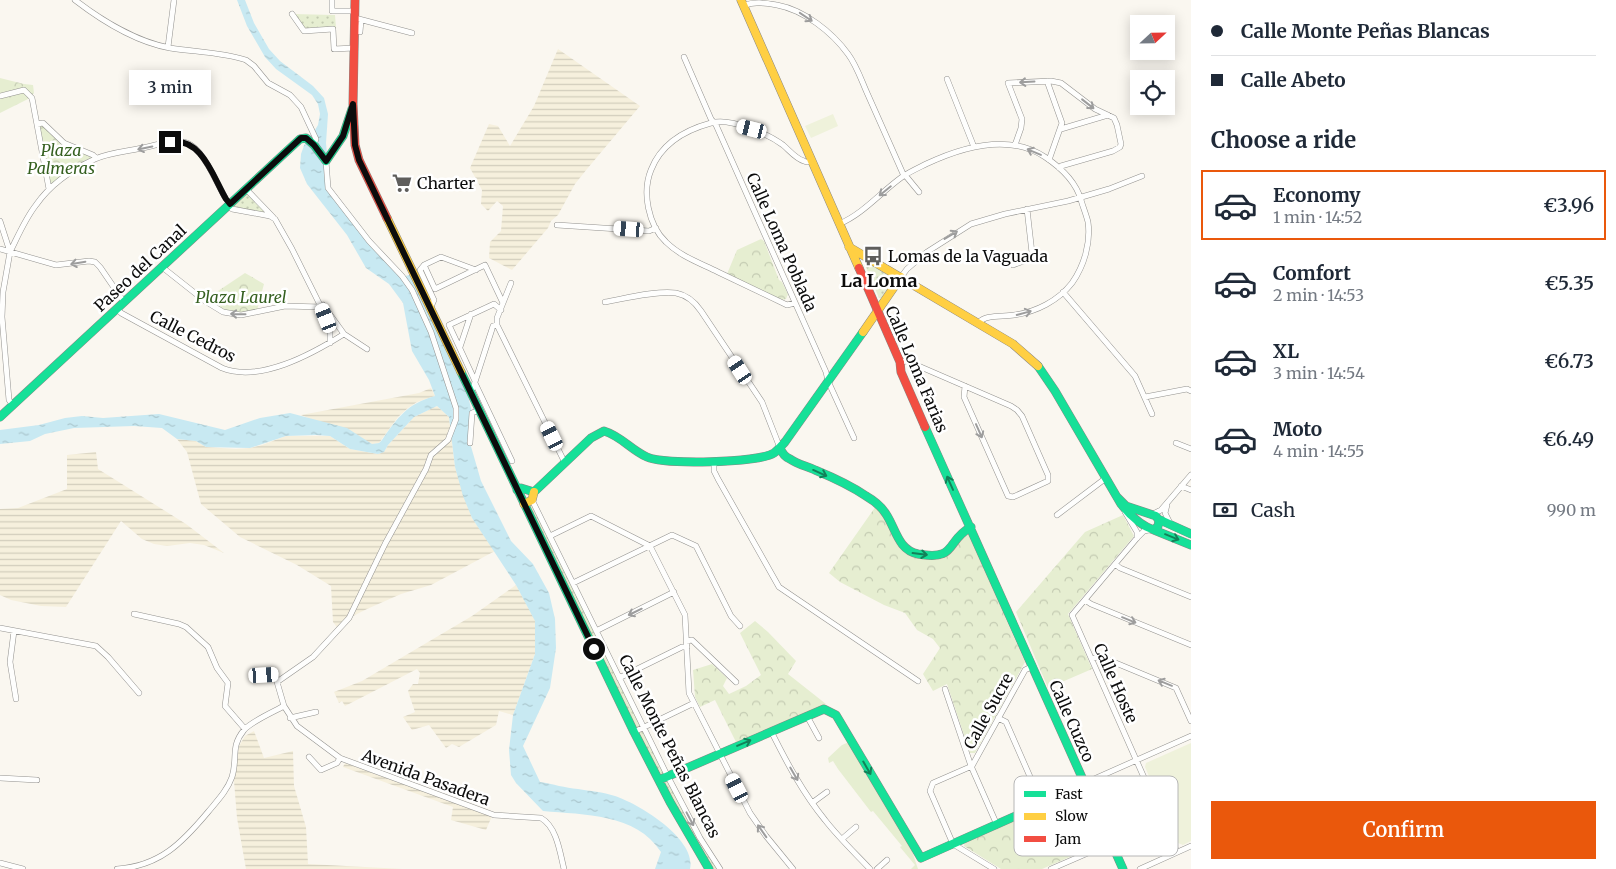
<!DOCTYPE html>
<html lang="en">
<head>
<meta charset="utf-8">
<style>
  :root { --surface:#fff; --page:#f2f2f3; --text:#1f2937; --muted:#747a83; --line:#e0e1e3; --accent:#ea580c }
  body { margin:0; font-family:Merriweather,serif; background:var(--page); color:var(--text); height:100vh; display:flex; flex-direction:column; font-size:19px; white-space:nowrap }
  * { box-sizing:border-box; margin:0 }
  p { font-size:16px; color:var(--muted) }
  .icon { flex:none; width:28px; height:28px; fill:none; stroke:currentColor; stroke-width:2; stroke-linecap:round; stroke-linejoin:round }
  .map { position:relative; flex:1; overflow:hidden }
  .side { display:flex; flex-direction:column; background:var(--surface); width:425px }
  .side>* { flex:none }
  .top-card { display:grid; align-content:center; height:110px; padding:0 20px; background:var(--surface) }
  .needle { width:32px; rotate:68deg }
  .tools { position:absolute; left:1130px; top:15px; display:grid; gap:10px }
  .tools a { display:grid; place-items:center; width:45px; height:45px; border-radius:0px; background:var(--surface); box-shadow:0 2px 12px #0003; font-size:25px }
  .end { position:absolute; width:22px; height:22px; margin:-11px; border:6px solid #0c0c0c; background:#fff; box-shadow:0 0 0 2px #fff }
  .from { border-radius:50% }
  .bubble { position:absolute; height:35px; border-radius:0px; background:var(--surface); box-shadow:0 2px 12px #0003; font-size:16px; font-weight:600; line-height:35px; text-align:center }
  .car { position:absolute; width:15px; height:30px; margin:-15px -8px; border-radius:6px; box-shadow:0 0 4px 1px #0007; background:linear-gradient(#fff 24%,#345 0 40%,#fff 0 76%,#345 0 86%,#fff 0) }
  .top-card b { display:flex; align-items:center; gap:18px; height:48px; font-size:19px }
  .top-card b+b { border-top:1px solid var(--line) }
  .top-card i { width:12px; height:12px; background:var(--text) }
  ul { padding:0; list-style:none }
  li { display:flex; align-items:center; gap:15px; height:70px; margin:0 10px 8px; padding:0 10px; border:2px solid transparent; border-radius:0px }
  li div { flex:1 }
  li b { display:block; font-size:19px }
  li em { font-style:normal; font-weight:600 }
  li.selected { border-color:var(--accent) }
  li>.icon { width:45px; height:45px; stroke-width:1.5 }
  h2 { padding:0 20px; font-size:22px; line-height:60px }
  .pay { display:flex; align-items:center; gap:12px; height:55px; padding:0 20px; font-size:19px }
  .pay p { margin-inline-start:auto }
  .button { display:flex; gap:10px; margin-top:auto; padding:10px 20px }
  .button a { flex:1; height:58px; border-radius:0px; background:var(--accent); color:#fff; font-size:20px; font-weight:600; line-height:58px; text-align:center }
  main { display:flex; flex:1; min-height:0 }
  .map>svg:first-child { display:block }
</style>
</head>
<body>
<main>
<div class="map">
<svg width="1191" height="869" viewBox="0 0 1191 869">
  <defs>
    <pattern id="farmland-rules" width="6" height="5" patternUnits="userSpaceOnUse" patternTransform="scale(1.25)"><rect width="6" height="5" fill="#f6f0dd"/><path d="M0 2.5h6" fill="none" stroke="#d2cdbc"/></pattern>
    <pattern id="park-crowns" width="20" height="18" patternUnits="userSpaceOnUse" patternTransform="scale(1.25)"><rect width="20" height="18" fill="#e6eed1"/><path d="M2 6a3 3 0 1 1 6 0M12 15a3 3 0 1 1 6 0" fill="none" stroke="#c4cbb2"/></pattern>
    <pattern id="garden-dots" width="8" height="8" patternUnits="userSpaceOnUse" patternTransform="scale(1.25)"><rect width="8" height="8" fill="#e6eed1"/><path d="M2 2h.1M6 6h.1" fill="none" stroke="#c4cbb2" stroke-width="1.8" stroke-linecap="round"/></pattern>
    <pattern id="water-ripples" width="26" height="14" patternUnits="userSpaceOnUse" patternTransform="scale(1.25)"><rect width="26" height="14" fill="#c8e9f2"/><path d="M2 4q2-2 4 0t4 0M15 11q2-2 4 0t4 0" fill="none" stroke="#abc7ce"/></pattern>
  </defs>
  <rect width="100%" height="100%" fill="#faf7f0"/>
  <path fill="url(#farmland-rules)" d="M558,49L640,106L587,169L575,184L558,215L551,221L548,228L512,270L489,258L490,242L501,231L503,206L497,201L488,211L481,204L482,190L470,168L489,124L498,126L510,146L534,106Z
    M431,388L435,396L417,402L408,408L398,417L379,443L372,444L301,415L419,393Z
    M437,406L449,417L455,467L472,518L495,551L431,585L401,594L367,609L349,618L339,630L333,622L331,586L297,565L240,537L201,504L187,452L177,439L196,441L206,447L236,449L250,448L262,445L286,436H330L350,449L378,454L384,452L388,445L414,417Z
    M96,452L98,469L186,524L224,553L204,545L190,543L167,546L154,544L142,539L121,521L66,607L41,606L11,600L0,595V509L18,508L67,489V455Z
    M516,585L535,620V654L513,715L499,711L496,725L459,747L452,744L446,748L429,725L412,730L403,717L415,712L408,691L413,684H418L420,673L417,669L345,706L342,701L339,703L334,692L362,681L472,616Z
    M254,731L264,758L293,751L294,786L306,827L308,864L403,869H246L237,818L234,781L239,746L245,736Z
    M345,763L492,816L486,830L451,820L453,807L343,767Z"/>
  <path fill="#e6eed1" d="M849,742L911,848L918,869H911L915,865L900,847L902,846L873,811L871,812L838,769L833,761L829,763L828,758L842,745Z"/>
  <path fill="url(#park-crowns)" d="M0,78L24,84L33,85L34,93L28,99L0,113Z
    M43,123L59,139L96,158L49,189L37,124Z
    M761,239L764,241L779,280L782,282L788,294L786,299L782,300L727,274L737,250Z
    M245,273L264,284L257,310L241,315L215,308L206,299Z
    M876,506L879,508L900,547L936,558L965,532H969L1007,616L1005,617L1025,662L975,753H970L947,684L933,691L923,674L940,648L933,639L917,630L905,613L884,605L840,582L829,573Z
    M1123,515L1134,536L1068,614L1092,669L1048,688L1016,612L1085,532Z
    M755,621L768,632L796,661L788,674L826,704L736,742L715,700L700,707L695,697L693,670L712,664L727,678L723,686L729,694L746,686L761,675L740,633Z
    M1079,792L1083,794L1104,839L1102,843L1042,869H1001L964,846L965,842Z"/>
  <path fill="url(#garden-dots)" d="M292,14L335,15L336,28L304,31Z
    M246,189L275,219L228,205Z
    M867,263L893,278V281L881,298H879L865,265Z
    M532,500L667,775L720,869H709L692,842L524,504Z"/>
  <path fill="#eff2db" d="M833,114L838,126L811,138L805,126Z
    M1191,743V841L1183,845L1178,843L1145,767L1146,763Z"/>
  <path fill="url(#water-ripples)" d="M237,0H245L254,23L269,49L280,61L313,86L324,98L328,114L326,143L330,187L370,240L405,276L410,275L467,391L472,413L470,443L481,481L511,541L533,564L549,593L555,619L556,648L550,688L523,746L540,782C553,784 565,788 578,789C590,791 603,792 615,796C639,804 697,839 690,869H655L661,852C636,813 584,815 543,811L516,783L511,775L509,750L513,715L535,654V621L516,585L472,518L463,496L455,467L449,417L437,406L414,417L388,445L384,452L378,454L350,449L330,436L316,435L286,436L250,448L206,447L196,441L177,439L162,428L134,426L74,428L45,434L30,441L0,444V430L39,425L65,418L82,416L103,418L159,414L225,430L260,418L290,413L347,428L372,444L379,443L382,440C398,417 407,404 435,396L429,380L412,351L403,303L389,284L366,268L347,235L307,184L300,168L301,154L306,140L315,130L318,125L320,114L318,104L312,95L276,69L265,57L247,26Z"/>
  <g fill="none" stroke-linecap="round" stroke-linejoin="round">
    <defs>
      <path id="street" d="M75,0C101,20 137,42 170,48C195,52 222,52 246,60L254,66L268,83L290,95L301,107L316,139L314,145
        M332,0V11H355
        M743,6C755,1 765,3 777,5C804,10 832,32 848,54C857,66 862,82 868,95C880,122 892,149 904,176
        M292,14L304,31L333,29L334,49L354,48
        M355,18L412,33
        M360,32L361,20
        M168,47L174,0
        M684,57L711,119L716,125L826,372L828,381L854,438
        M947,79L974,147
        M1047,81L1062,123L1049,160
        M0,96L24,90L32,98L49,189
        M37,124L43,123L64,143L93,155L96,158
        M1061,129L1108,115
        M1015,145L1021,128L1022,119L1008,83L1051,81L1061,83L1095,109L1114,118L1117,125L1121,144L1120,147L1113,151L1061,166L1059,168
        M326,161L328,188L369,241L402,276L412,290L431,332L456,408V419L448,440L431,455L426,469L385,544L349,618L313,657L277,682L284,706L297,726L340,758L494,815L541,818C557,827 560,853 564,869
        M905,175L919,192
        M246,189L273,217
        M228,205L232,209L270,216L275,219L292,249L321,307L330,329V343
        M0,221L10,252L3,292L2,317L9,400L13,405
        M839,224C863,214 881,192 902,177C909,172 918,168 926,164C962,147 1009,133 1045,157C1060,167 1076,182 1081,200C1083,207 1086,214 1088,222C1091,243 1084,266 1072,283C1058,301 1036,312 1014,315C1002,317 986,314 978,323
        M557,225L649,231L656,228
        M0,249L56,265L89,261L95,262L100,267L124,302
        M10,252C18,236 25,219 36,205C50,185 73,169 95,159C111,152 131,151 147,147C161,144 178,137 191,145C206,155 217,184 226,199L230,204
        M424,265L435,289L485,265L503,303
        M1013,265L1027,260L1032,253L1027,209
        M162,267L205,301L223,312L241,315L285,306L321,307
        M901,277L907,269L927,252L971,224L1005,214L1068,201L1109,189L1142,176
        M1063,292L1135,376L1152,414
        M605,302C623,299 658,290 676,293C686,295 695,302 701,311L762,402L780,448
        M795,303L787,305C764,294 741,283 718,272C700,263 680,256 666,242C648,225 642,192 651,170C661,144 685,130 711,123C730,117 768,134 783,145C789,150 796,159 804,161C807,163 808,162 811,161
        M323,305L344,334L367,349
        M117,309L121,313L222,368C260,383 312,354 344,334
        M430,309L434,300L420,270L424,265L441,257L476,270
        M497,325L565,463
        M460,347L471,314
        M900,362L907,361L1011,406L1017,410L1022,416L1048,475V481L1013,497L1008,496L964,397L965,386
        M475,381L449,325L494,304L501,310
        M475,383L512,461
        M469,390L473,388L493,326L497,325V318L511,283
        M1145,397L1187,389L1191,391
        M470,443L472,413L479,410
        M1176,443L1191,449
        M714,463V471L718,479L779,587L918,681
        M1181,486L1191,490
        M532,500L667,775L700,838L720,869
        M1167,505L1165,513L1170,523
        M1125,512L1137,532V538
        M1057,515L1106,478
        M1151,515L1161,510L1191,475
        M1149,530L1144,531L1137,538L1072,615L1177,852
        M550,536L591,516L650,546L685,615L689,693L750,813L766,836L793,869
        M1115,564L1120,568L1191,597
        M573,583L672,535L696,546L731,616L740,626
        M1085,600L1091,604L1191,645
        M134,614L179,624L186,627L208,647L217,668L228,683L225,706L245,729
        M0,628L96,646L108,657L139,693
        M14,631L10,662L16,699
        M596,631L674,592
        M686,641L692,640L736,682
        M1092,659L1099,656L1176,688L1191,721
        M253,675L275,674L277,682
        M619,678L682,647H687
        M945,689L971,766L997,825
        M807,716L819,738
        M290,718L316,712
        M998,718L1006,722L1042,804
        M771,731C787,763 803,793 825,820C839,838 855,853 870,869
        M634,732L694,703
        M309,757L321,770L337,763L340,758
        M0,778L37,780
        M1085,783L1191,736
        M812,803L827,792
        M842,839L856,827
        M0,863L23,869
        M117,869C160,866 182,843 208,812C217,801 227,791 232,777C238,758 230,747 244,730C252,721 273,712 284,706
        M877,869L887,860
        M994,869L953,844L930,791L933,783L972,766L1025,670L1033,666
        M1051,869L1111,843
        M1140,869L1191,846"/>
      <path id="fast" d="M1038,366L1055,391L1121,504C1129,514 1141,526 1154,530L1158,526L1159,521L1156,516L1126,506L1117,497
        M461,372L634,732L670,802L709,869
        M0,417L300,139L306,138L314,145L326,161L343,136L352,109
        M925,427L1123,869
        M780,448C782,453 785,457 790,459C797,464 806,466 815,470C832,477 850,485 866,496C873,500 881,506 886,514C896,529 898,550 918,554C958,561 945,541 971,527
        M517,490L521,488L534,492
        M534,492L591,438L604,431C621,436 631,450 647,457C664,465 758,463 774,453C778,450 782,445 785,442L863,332
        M1158,519L1191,534
        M1154,530L1191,545
        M659,780L824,709L836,715L921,858L1083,786L1085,783"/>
      <path id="slow" d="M741,0L859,268
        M387,218L461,372
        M849,247L1013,344L1038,366
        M863,332L901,277
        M524,504L532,500L534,492"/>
      <path id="jam" d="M355,0L353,104L355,145L359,160L387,218
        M859,268L900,362L901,372L925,427"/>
    </defs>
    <use href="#street" stroke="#93928f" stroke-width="6"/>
    <use href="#fast" stroke="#8a8885" stroke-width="9"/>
    <use href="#slow" stroke="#8a8885" stroke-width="9"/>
    <use href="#jam" stroke="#8a8885" stroke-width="9"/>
    <use href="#street" stroke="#fefefd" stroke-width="5"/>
    <use href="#fast" stroke="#16e098" stroke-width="8"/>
    <use href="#slow" stroke="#ffcf43" stroke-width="8"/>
    <use href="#jam" stroke="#f24e42" stroke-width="8"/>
  </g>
  <defs><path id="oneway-shaft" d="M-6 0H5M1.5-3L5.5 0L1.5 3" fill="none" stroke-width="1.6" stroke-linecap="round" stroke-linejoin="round" transform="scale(1.25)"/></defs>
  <g stroke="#9d9d9d">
    <use href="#oneway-shaft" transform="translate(806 17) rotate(34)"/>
    <use href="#oneway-shaft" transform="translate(1027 82) rotate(177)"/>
    <use href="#oneway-shaft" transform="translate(1088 104) rotate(38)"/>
    <use href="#oneway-shaft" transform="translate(145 148) rotate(168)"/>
    <use href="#oneway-shaft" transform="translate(1034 152) rotate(-157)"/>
    <use href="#oneway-shaft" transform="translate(885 191) rotate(141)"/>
    <use href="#oneway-shaft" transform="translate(951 235) rotate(-31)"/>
    <use href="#oneway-shaft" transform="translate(78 263) rotate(170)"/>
    <use href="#oneway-shaft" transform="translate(1024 313) rotate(-15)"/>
    <use href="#oneway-shaft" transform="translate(238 314) rotate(-179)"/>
    <use href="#oneway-shaft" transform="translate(979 431) rotate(66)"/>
    <use href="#oneway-shaft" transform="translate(635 612) rotate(154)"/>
    <use href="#oneway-shaft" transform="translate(1129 620) rotate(22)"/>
    <use href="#oneway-shaft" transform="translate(1165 683) rotate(-158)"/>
    <use href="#oneway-shaft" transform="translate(794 774) rotate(60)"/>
    <use href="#oneway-shaft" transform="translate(690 819) rotate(62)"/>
    <use href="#oneway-shaft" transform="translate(762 831) rotate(-125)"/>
  </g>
  <g stroke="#128159">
    <use href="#oneway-shaft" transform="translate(820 473) rotate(24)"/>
    <use href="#oneway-shaft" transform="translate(950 483) rotate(-114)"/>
    <use href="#oneway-shaft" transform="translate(1172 537) rotate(22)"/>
    <use href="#oneway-shaft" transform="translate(920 554) rotate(7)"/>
    <use href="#oneway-shaft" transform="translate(744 743) rotate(-23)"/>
    <use href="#oneway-shaft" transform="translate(867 768) rotate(60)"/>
  </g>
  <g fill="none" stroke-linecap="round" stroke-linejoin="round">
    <path stroke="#0c0c0c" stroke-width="6" d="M170,142C202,137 213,177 226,199L230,204L301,138H306L314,145L326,161L343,136L353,104L355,145L359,160L594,649"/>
  </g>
  <defs>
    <symbol id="supermarket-bare" viewBox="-9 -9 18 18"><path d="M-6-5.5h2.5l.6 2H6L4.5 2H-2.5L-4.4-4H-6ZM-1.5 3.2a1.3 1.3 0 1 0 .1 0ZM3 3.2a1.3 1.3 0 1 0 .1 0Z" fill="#5f5e5c" stroke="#fff" stroke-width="2.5" paint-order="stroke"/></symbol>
    <symbol id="bus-bare" viewBox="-9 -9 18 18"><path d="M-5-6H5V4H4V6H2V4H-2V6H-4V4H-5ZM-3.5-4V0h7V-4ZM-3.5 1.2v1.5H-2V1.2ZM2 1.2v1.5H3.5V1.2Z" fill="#5f5e5c" stroke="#fff" stroke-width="2.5" paint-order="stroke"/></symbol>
  </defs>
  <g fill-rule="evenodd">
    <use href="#supermarket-bare" x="388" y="169" width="28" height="28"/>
    <use href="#bus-bare" x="859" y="242" width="28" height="28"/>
  </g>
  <g text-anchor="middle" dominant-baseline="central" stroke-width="5" stroke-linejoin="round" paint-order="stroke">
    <g font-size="16" font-style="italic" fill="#356020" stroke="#fff">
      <text x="61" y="150">Plaza<tspan x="61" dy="18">Palmeras</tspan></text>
      <text x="241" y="297">Plaza Laurel</text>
    </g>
    <g font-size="16" fill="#0c0c0c" stroke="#fff" text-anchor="start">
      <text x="417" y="183">Charter</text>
      <text x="888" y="256">Lomas de la Vaguada</text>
    </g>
    <g font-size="16" fill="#0c0c0c" stroke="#fff">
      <text transform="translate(782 242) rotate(66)">Calle Loma Poblada</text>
      <text transform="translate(140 268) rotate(-43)">Paseo del Canal</text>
      <text transform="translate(193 336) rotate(27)">Calle Cedros</text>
      <text transform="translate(917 369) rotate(67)">Calle Loma Farias</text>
      <text transform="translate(1116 683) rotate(66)">Calle Hoste</text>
      <text transform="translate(988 711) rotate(-61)">Calle Sucre</text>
      <text transform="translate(1072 721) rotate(66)">Calle Cuzco</text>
      <text transform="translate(670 746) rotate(63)">Calle Monte Peñas Blancas</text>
      <text transform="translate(426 777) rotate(20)">Avenida Pasadera</text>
    </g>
    <g font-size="18" font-weight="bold" fill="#0c0c0c" stroke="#fff">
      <text x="879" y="280">La Loma</text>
    </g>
  </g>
  <rect x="1014" y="776" width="164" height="80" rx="8" fill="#fff" stroke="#b6b6b6" stroke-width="1"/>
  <rect x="1024" y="791" width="22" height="6" fill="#16e098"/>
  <rect x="1024" y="813" width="22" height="7" fill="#ffcf43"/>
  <rect x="1024" y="836" width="22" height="6" fill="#f24e42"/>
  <g font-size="14" fill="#0c0c0c">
    <text x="1055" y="799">Fast</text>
    <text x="1055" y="821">Slow</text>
    <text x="1055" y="844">Jam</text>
  </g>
</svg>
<div class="tools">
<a><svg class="needle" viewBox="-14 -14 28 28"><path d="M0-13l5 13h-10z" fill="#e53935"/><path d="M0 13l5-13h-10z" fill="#747a83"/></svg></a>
<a><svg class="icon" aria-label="locate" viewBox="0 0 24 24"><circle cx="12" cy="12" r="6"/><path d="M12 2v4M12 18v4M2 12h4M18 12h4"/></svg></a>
</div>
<i class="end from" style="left:594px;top:649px"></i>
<i class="end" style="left:170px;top:142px"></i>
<div class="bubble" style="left:129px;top:70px;width:82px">3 min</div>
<i class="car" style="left:752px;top:129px;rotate:284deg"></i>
<i class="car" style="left:629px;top:229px;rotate:274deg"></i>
<i class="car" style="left:326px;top:318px;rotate:338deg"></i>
<i class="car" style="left:740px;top:370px;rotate:327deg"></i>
<i class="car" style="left:552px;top:436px;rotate:334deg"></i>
<i class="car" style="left:264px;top:675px;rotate:87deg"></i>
<i class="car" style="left:737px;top:788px;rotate:333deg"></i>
</div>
<section class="side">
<div class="top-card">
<b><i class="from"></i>Calle Monte Peñas Blancas</b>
<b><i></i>Calle Abeto</b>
</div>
<h2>Choose a ride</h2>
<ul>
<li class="selected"><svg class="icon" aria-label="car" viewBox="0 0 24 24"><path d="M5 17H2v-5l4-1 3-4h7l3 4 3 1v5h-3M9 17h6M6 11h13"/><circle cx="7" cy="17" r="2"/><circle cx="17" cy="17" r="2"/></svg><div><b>Economy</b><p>1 min · 14:52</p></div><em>€3.96</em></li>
<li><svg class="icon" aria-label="car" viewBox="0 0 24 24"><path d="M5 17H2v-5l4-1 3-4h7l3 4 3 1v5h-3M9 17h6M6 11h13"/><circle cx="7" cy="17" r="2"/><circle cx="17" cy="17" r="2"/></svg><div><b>Comfort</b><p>2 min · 14:53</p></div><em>€5.35</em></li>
<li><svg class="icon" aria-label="car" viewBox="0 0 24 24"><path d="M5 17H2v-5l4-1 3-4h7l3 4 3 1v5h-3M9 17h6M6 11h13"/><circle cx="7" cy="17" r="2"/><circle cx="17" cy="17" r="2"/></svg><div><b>XL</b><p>3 min · 14:54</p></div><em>€6.73</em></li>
<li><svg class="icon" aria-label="car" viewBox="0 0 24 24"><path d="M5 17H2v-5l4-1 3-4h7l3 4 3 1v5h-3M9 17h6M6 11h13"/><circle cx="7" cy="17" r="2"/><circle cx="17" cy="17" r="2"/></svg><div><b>Moto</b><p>4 min · 14:55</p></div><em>€6.49</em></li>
</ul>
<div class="pay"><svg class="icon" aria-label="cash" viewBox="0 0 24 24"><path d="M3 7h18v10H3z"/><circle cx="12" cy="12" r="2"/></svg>Cash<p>990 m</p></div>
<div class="button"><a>Confirm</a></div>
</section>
</main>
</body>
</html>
